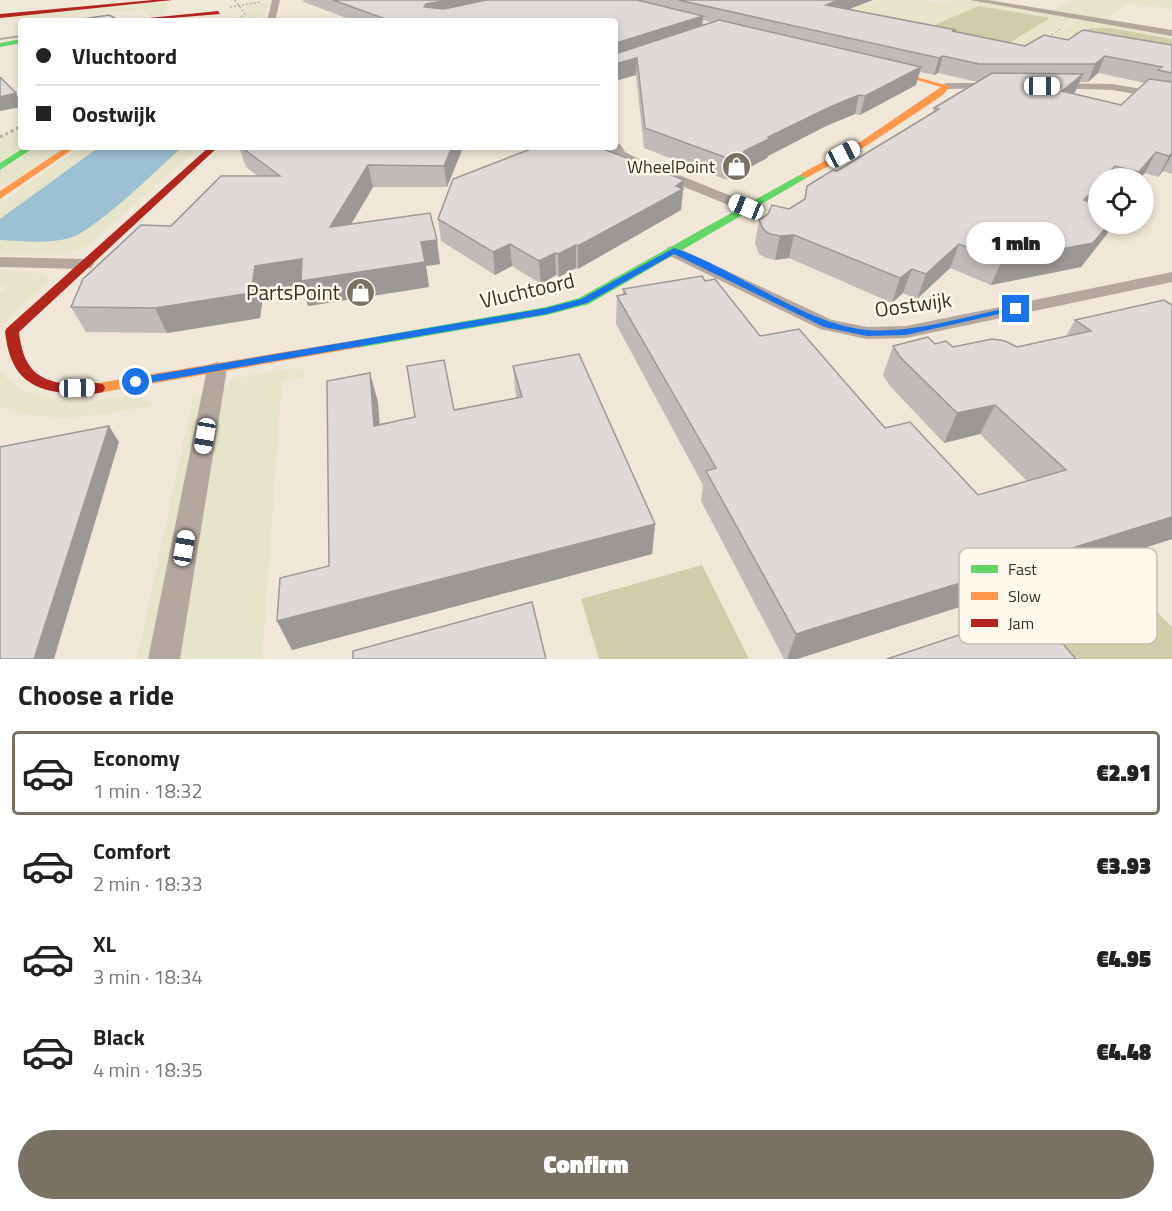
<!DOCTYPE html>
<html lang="en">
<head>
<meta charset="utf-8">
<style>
  :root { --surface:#fff; --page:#f2f2f2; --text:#222; --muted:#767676; --line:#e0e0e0; --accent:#787164 }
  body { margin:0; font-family:"Titillium Web",sans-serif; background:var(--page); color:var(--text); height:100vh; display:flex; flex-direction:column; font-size:22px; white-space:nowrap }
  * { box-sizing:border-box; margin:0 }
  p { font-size:20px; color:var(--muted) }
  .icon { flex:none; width:33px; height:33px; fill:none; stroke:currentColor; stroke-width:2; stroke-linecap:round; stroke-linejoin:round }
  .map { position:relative; height:659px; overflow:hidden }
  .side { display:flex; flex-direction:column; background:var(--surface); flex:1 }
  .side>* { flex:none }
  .top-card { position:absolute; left:18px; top:18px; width:600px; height:132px; border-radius:6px; box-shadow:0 3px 9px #0003; display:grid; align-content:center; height:132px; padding:0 18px; background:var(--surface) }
  .controls { position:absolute; left:1088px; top:168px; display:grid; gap:12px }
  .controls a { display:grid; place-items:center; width:66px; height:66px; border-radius:50%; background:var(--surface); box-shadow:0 3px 9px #0003; font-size:30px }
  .end { position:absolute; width:27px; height:27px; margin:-14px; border:8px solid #1a73e8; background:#fff; box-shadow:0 0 0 3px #fff }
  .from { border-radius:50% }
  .bubble { position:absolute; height:42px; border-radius:21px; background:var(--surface); box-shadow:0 3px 9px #0003; font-size:20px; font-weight:800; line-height:42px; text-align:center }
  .car { position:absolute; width:18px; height:36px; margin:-18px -9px; border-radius:8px; box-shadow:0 0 4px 2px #0007; background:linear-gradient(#fff 24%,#345 0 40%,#fff 0 76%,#345 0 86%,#fff 0) }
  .top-card b { display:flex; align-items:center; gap:21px; height:57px; font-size:22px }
  .top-card b+b { border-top:2px solid var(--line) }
  .top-card i { width:15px; height:15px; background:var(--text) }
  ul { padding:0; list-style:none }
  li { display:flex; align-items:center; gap:18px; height:84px; margin:0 12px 9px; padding:0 6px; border:3px solid transparent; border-radius:6px }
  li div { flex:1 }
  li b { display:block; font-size:22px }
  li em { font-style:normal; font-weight:800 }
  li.on { border-color:var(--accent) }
  li>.icon { width:54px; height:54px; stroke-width:1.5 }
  h2 { padding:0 18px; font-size:27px; line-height:72px }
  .button { display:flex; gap:12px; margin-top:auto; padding:12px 18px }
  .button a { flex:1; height:69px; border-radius:36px; background:var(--accent); color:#fff; font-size:24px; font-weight:800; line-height:69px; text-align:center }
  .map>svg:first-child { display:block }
</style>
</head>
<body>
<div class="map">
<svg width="1172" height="659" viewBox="0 0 1172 659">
  <rect width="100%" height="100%" fill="#f0e7d8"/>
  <path fill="#e6e4ca" d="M799,0H839L867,5L880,0H921L945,4L956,0H970L1076,18L1007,57L992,54L1049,18L932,26Z
    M1073,0H1172V9L1130,3L1104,20L1052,11Z
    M166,2L167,13L150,16L144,10L0,21L116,11L0,20V17Z
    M270,2L261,18L267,21H237L247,14L243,6Z
    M1080,19L1172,34V39C1140,33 1108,24 1076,32L1071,39L975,84Z
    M21,128V147L0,162V140Z
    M38,147H65L0,190V171Z
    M81,147H99L0,219V203Z
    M182,147H200L87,246L61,255H0V240L50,241L97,221Z
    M0,270L42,273L47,277V282L0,327V295L6,287L0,286Z
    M295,368L304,372L305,377L282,381L262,659H173L214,419L221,392L230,382L245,376Z
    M0,370C20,402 71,401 105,399C114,399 129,393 138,396C143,397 149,402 154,405C101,415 53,426 0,407Z
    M204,396L154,659H137L193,397Z"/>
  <path fill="#d0ceaa" d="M979,6L1050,18L992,54L932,26Z
    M1092,28H1110L1172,39V61L1071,39L1076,32Z
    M702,565L749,659H599L581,599Z
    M1127,582L1172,627V659H1042L1010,619Z"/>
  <path fill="#9dc0d2" d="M99,147H182C159,168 96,230 70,238C48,244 23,241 0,240V219Z"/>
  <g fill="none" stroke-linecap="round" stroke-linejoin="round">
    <path stroke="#b7ada4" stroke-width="1.5" stroke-dasharray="2 2" stroke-linecap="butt" d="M235,0L245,14L235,21
      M230,7L261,2
      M1045,39L1062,28"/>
    <path stroke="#b7ada4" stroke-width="2" stroke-dasharray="2 2" stroke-linecap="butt" d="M17,128L21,126"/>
    <path stroke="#b7ada4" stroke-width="3" stroke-dasharray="3 3" stroke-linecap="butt" d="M0,137L20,127"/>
    <path fill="#b4a79f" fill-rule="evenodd" d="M21,35V37L0,40V38Z"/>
    <path fill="#b4a79f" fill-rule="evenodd" d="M272,0H280L276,17L278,21H270L268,17Z
      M970,0H988L1172,30V36Z
      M996,83L1001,86L1000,88L946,89L941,86L946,83Z
      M1053,83L1112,84L1172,94V100L1112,90L1049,88L1048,86Z
      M615,143L620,144L625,152L637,158L751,204L754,207L746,212L741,210L627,164L615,158L609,147H615Z
      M674,246L832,320L867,327L906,326L1172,272V282L906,338L867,339L820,329L668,255L666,251L668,247Z
      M0,257L85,259L91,260L94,264L91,268L85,269L0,267Z
      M217,362L224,364L227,369L180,659H148L207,369L210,364Z"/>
    <path fill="#63d668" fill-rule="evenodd" d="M21,39V43L0,47V43Z
      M25,147H35L0,170V163Z
      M805,172L808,173V177L589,304L547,315L357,348L350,344L357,340L546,307L579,298Z"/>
    <path fill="#ff974d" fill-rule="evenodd" d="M882,68L950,86L943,95L866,146L808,177H802V173L860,142L941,87L882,70Z
      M66,147H76L0,199V191Z
      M357,340L362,341L364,344L362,347L98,393L93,392L91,388L93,384L98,383Z"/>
    <path fill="#b3261e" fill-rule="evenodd" d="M153,0H173L0,18V14Z
      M218,11L220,14L136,21L139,19Z
      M209,147H218L19,332C23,368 37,383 74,384C84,384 94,382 103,384L105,388L103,392C92,395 78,394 66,393C25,390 9,370 5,331L7,328Z"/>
  </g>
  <path fill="#c0bbb9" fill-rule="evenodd" d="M303,0H873L849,9L955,32L1025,46L1068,40L1172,45V174L1163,171L1158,177L1145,173L1140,178H1098L1091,202L1098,224H1112L1107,234L1081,267L991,285L950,268L917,299L903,293L892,303L789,258L775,260L766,258L759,254L755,243L759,220L789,209L804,200L807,186L837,171L933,113L934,108L979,81H973L938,73L934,75L920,72L916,85L860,115L855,114L826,126L768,156L767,158L741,172L738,180L724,179L644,148L636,75L615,81V21H354L304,2ZM703,20L711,22L702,25ZM1098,73L1145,83L1121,105L1073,94L1075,92L1080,82H1088Z
    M239,147H598L684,180L681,210L578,269L576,268L559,277L556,275L541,284L512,266L495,275L441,241L438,219L527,150H462L447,187H373L351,224L440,264L426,266L429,287L308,306L302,285L264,290L260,318L167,333L86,332L71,307L171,226L258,176L246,167Z
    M705,281L760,336L978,495L1027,481L980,434L944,443L890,386L883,375L893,346L935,344L953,347H1017L1066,336L1075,320L1164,300L1172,539L797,659H784L701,501L703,485L616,324L617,296L623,295V289Z
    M513,366L655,524L652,554L292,650L277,621L329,566L378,402L379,424L516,398Z"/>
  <path fill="#9c9896" d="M448,0H515L426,21L424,7L426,4Z
    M839,0H873L823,19L826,5Z
    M703,16L702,31L615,62L616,43Z
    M943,56L938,73L934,75L939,58Z
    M1105,56L1098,73L1088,82L1095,64Z
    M637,58L636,75L615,81V64Z
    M921,67L916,85L860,115L865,96Z
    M1083,74L1075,92L1054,110L1062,91Z
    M16,93L21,103V107L0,111V97Z
    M859,95L855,114L826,126L768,156L767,158L741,172L738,180L741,159L744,151L768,137L830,107Z
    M452,147H462V150L447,187L444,166Z
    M1156,152L1145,173L1140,178H1135L1139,172Z
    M1172,153V155L1163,171L1158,177L1169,156Z
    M368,165L373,187L336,250L330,227Z
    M1115,166L1109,178H1104Z
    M684,180L681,210L578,269V246L676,186Z
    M1098,185V195L1073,223L1084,200Z
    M1109,224H1112L1107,234L1081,267L991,285L1002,260Z
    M794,235L789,258L775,260L780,236Z
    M437,240L440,264L426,266L429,287L308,306L302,285L264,290L260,318L167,333L155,308L255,266Z
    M510,244L512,266L495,275L493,252Z
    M959,244L950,268L917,299L926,274Z
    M576,245V268L559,277L558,254Z
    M555,253L556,275L541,284L539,261Z
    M912,269L903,293L892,303L900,278Z
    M370,373L378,402L382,455L374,426Z
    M995,405L980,434L944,443L957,413Z
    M109,426L119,442L54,659H34Z
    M1172,517V539L797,659H787L796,634Z
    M655,524L652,554L292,650L277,621Z"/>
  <path fill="#dfd9d7" stroke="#9c9896" stroke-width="1.5" d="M333,0H448L426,4L424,7L444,9L486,0H637L703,16L616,43L615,51V21H391Z
    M678,0H839L826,5L956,30L952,31L1025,46L1044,35L1068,40L1083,30L1172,45V73L1158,70L1162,67L1105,56L1095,64H979L943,56L939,58Z
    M109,15L121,21H69Z
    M719,20L921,67L865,96L859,95L830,107L768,137L771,138L744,151L741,159L727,158L645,128L637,58L615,64V54Z
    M992,73L1083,74L1062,91L1121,105L1149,79L1172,82V153L1169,156L1156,152L1139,172L1115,166L1104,178H1098V185L1084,200L1098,204V224H1109L1093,243L1002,260L959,244L926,274L912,269L900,278L794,235L780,236L770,234L764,230L759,220L768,214L772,205L789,209L805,199L807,186L833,170L837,171L939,109L934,108Z
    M0,77L16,93L0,97Z
    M241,147H452L444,166L368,165L330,227L430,213L437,240L421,242L425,262L301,281L302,259L255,266L251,293L155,308L71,307L83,279L141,225L171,226L221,176H280Z
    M536,147H598L684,180L676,186L683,189L578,246L576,245L558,254L555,253L539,261L510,244L493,252L438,219L453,179Z
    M702,276L705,281L715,279L760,336L799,329L885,428L910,422L978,495L1066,470L995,405L957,413L900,357L893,346L928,337L935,344L946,341L953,347L992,339L1005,341L1017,347L1091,331L1075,320L1164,300L1172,305V517L796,634L706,471L716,468L617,296L626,294L623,289Z
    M579,354L655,524L277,621L280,578L329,566L327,381L370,373L374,426L415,417L407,366L444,360L454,410L522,397L513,366Z
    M109,426L34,659H0V447Z
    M532,602L546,659H353V651Z
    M1034,610L1076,659H887Z"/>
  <path fill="#1a73e8" d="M674,248C735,268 803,324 867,330C912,334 972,315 1016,306L1021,309L906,335L867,336L824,327L674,254L587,303L547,314L136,385L131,382L136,378L546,308L581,299Z"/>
  <defs>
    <symbol id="shop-disc" viewBox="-11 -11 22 22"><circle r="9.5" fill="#787164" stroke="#fff8ed"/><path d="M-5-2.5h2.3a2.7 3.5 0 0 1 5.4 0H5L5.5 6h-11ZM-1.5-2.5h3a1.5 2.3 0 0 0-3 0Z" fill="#fff"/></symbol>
  </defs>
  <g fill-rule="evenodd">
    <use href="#shop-disc" x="720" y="150" width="33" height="33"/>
    <use href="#shop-disc" x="344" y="276" width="33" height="33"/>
  </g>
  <g text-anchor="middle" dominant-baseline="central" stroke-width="5" stroke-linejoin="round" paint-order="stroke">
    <g font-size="18" fill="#383126" stroke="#fff8ed" text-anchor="end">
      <text x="715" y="166">WheelPoint</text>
    </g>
    <g font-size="21" fill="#383126" stroke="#fff8ed">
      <text transform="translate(527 290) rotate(-13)">Vluchtoord</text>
      <text transform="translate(913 304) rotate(-8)">Oostwijk</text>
    </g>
    <g font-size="21" fill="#383126" stroke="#fff8ed" text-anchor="end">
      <text x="340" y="292">PartsPoint</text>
    </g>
  </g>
  <rect x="959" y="548" width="198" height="96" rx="9" fill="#fff8ed" stroke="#c3bcb1" stroke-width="1.5"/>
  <rect x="971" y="565" width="27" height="8" fill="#63d668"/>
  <rect x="971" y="592" width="27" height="8" fill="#ff974d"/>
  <rect x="971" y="619" width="27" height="8" fill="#b3261e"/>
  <g font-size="16" fill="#383126">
    <text x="1008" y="575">Fast</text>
    <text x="1008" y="602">Slow</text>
    <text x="1008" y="629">Jam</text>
  </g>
</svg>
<div class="controls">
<a><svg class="icon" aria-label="locate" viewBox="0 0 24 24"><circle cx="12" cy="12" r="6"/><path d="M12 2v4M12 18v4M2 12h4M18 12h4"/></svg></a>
</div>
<i class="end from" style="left:136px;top:382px"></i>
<i class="end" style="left:1016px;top:309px"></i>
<div class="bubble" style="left:966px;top:222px;width:99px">1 min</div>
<i class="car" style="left:1042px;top:86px;rotate:90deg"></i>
<i class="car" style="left:843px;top:154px;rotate:62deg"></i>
<i class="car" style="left:746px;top:207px;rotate:292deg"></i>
<i class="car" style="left:77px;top:388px;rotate:89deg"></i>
<i class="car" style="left:205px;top:436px;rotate:190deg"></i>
<i class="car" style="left:184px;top:548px;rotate:10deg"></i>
<div class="top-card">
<b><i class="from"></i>Vluchtoord</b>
<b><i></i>Oostwijk</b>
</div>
</div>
<section class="side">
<h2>Choose a ride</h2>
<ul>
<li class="on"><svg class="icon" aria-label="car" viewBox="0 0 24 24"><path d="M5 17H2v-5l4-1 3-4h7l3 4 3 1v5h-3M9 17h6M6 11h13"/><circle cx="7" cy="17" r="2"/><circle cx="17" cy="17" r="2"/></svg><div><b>Economy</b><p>1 min · 18:32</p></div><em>€2.91</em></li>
<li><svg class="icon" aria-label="car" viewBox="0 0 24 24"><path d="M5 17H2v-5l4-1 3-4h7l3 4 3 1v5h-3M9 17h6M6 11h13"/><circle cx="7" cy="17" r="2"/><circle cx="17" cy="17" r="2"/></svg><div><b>Comfort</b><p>2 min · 18:33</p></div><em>€3.93</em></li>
<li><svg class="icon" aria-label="car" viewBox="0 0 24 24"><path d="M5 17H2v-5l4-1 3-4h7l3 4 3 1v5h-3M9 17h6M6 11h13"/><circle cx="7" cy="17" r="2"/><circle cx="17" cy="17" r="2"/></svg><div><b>XL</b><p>3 min · 18:34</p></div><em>€4.95</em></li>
<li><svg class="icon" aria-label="car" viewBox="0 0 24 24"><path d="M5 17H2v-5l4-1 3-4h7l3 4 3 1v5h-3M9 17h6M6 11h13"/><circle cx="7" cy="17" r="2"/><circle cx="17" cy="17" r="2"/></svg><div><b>Black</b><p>4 min · 18:35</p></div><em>€4.48</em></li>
</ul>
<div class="button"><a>Confirm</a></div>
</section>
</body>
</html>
